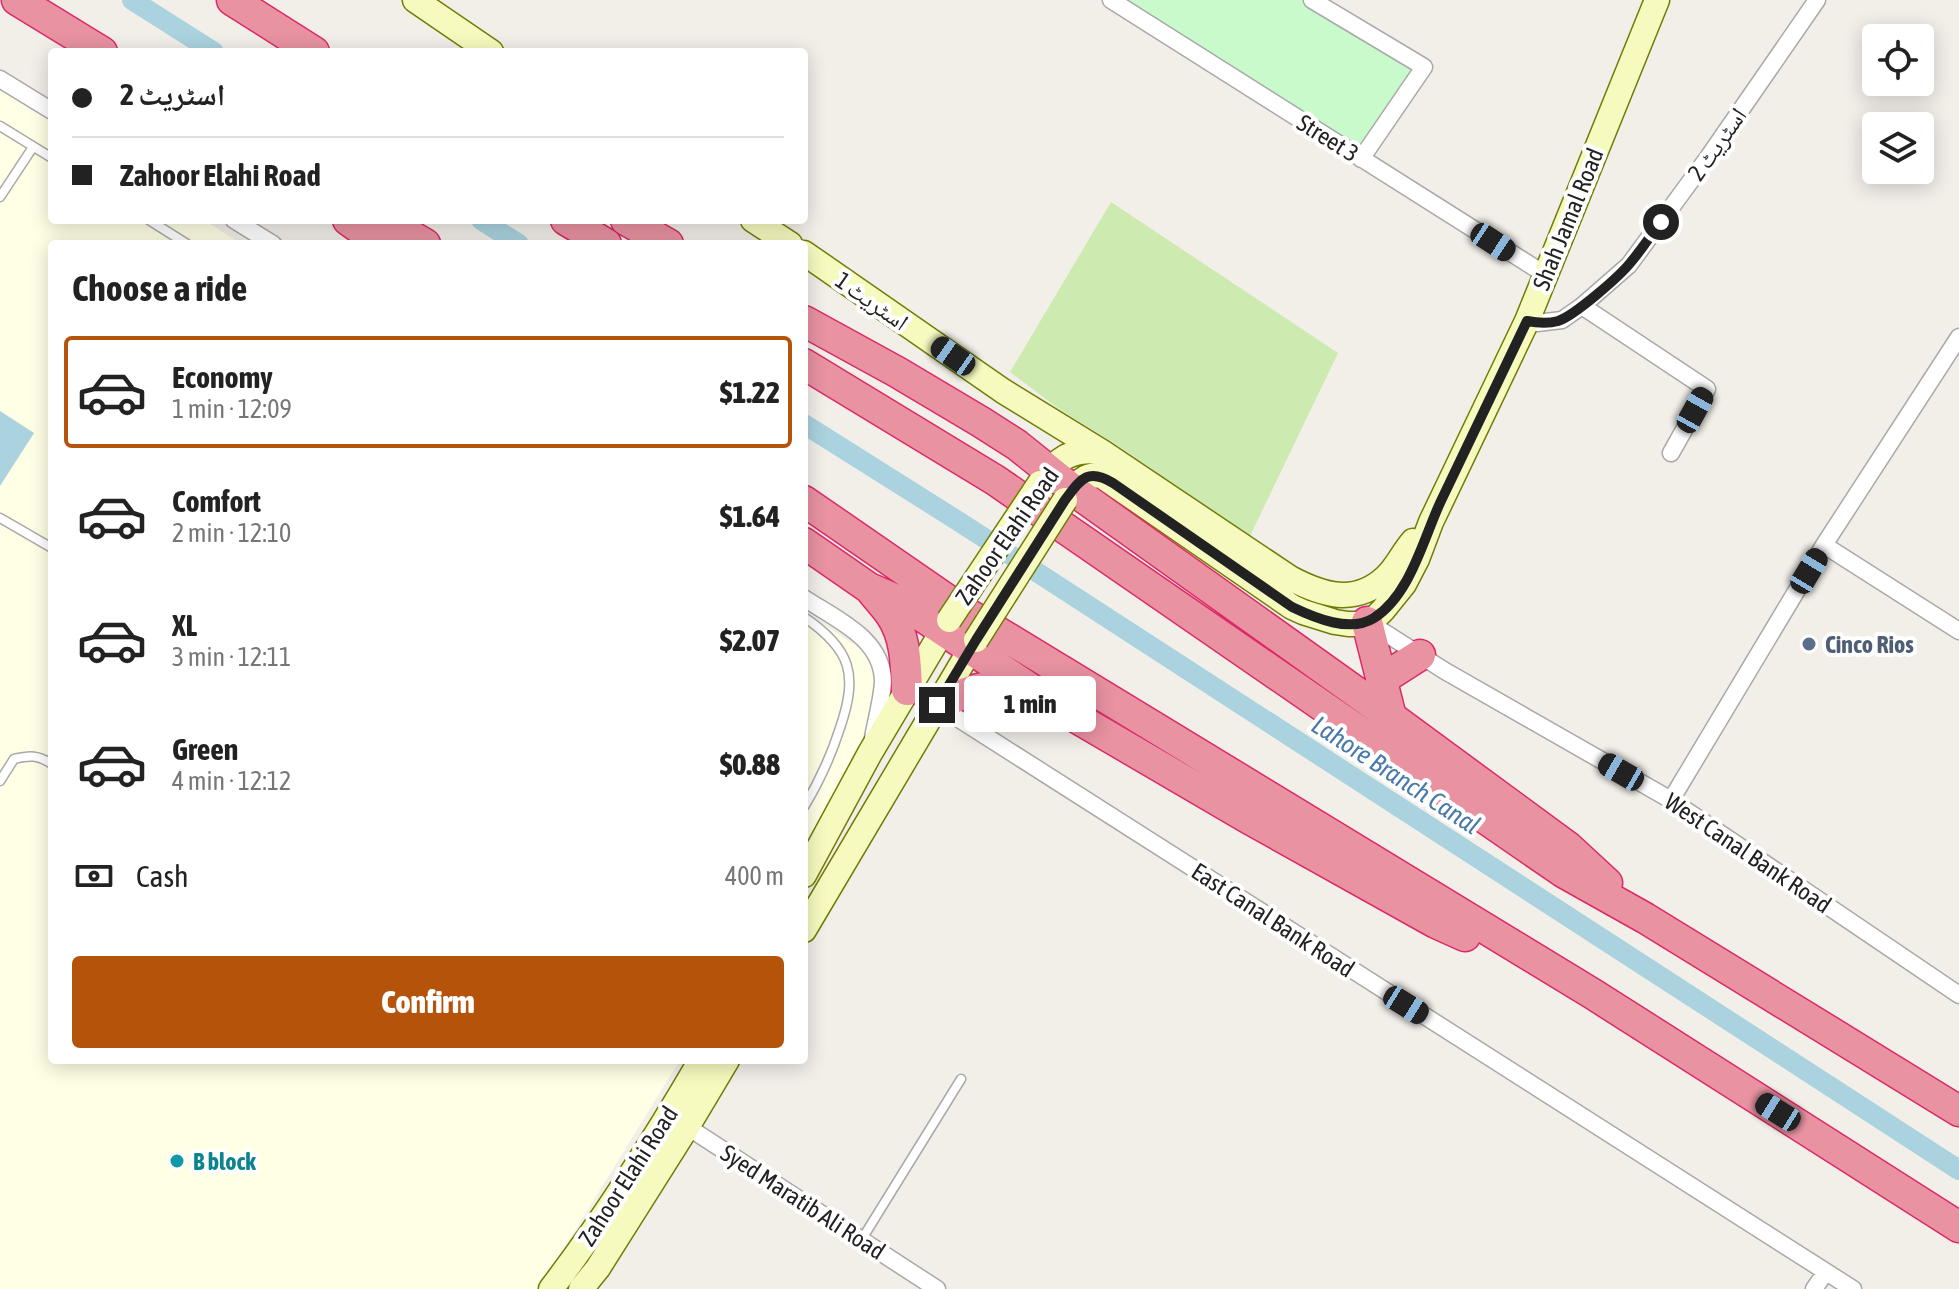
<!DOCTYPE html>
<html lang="en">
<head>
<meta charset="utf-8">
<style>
  :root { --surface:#fff; --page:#f2f2f2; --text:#222; --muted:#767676; --line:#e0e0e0; --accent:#b45309 }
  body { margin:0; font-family:"Asap Condensed","Noto Naskh Arabic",sans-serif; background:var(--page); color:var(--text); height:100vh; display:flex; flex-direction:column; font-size:30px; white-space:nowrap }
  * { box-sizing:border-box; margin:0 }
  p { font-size:26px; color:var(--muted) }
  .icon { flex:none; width:44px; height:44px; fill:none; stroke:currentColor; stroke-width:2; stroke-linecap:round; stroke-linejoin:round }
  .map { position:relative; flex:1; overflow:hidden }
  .details { position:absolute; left:48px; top:240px; width:760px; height:824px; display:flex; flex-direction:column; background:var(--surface); border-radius:8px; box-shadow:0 4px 20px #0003 }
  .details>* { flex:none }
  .top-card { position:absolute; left:48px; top:48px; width:760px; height:176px; border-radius:8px; box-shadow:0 4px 20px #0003; display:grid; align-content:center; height:176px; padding:0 24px; background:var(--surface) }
  .buttons { position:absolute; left:1862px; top:24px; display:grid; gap:16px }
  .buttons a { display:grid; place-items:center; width:72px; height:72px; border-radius:8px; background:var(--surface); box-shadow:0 4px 20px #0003; font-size:40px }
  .end { position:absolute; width:36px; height:36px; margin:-18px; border:10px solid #222; background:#fff; box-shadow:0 0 0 4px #fff }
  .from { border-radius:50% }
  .bubble { position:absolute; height:56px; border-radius:8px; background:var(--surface); box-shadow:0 4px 20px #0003; font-size:26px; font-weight:800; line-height:56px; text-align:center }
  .car { position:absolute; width:24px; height:48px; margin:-24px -12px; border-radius:10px; box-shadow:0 0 6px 2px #0007; background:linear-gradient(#222 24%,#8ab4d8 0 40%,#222 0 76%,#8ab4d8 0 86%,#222 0) }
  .top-card b { display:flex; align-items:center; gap:28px; height:76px; font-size:30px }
  .top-card b+b { border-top:2px solid var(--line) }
  .top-card i { width:20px; height:20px; background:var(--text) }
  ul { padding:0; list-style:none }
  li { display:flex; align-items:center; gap:24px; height:112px; margin:0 16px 12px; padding:0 8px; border:4px solid transparent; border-radius:8px }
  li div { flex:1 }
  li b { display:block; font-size:30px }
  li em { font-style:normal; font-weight:800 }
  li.active { border-color:var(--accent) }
  li>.icon { width:72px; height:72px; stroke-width:1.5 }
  h2 { padding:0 24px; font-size:36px; line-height:96px }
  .pay { display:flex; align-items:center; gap:20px; height:88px; padding:0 24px; font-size:30px }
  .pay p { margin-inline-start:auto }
  .primary-button { display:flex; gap:16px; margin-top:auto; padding:16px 24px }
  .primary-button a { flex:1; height:92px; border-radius:8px; background:var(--accent); color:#fff; font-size:32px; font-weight:800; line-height:92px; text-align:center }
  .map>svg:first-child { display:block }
</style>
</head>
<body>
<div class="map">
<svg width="1959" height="1289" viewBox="0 0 1959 1289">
  <rect width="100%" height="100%" fill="#f2efe9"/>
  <path fill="#ffffe5" d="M0,87L52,121V220H204L241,244H52V1060H680L539,1289H0Z
    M804,612L913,683L804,860Z"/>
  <path fill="#cdebb0" d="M1111,202L1338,353L1250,536L1114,443L1059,409L1010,372Z"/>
  <path fill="#c8facc" d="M1111,0H1312L1424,67L1361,159Z"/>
  <path fill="#aad3df" d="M0,411L34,433L0,486Z"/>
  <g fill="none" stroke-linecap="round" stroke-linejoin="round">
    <path stroke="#aad3df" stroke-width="20" d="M132,0L214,52
      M481,220L519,244
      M804,424L958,521L1959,1170"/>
    <defs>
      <path id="lane" d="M0,126L52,158
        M0,197L33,147
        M149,220L187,244
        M0,518L52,548
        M804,617C852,650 858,675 840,728C831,756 819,782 804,807
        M0,781L14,759C30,755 38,755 52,764
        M862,1239L961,1079"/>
      <path id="street" d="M1111,0L1546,275
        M1312,0L1424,67L1361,159
        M0,79L52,111
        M234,220L273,244
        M1582,306L1707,389L1671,453
        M1527,321L1537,323L1562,320L1582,306L1629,265L1709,156L1817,0
        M1824,545L1959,631
        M804,598C835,619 883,638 883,682C882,700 876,720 873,738
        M1368,622L1445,671L1671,800L1959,995
        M937,705L1853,1289
        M1671,800L1824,545L1959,337
        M680,1122L937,1289
        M1814,1289L1825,1273"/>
      <path id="secondary" d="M415,0L491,52
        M753,220L790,244
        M804,253L1003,391L1102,452
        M1040,483C1057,458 1072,448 1102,452L1290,578C1322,595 1355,606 1386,577C1397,567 1403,552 1413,541
        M1065,500C1075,487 1083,472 1102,476L1292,607L1303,612L1335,622L1348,624H1360L1376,617L1383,610L1404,584L1417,559L1431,522L1527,321L1657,0
        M804,875L870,753L949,620
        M804,930L976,640
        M551,1289C606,1217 655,1139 701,1060
        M581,1289L598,1268L687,1127L727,1060"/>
      <path id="highway" d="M17,0L102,52
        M232,0L314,52
        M348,220L382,244
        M384,220L425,244
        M566,220L606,244
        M626,220L668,244
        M804,321L897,372L981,422L1017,445L1073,490L1391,717L1568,847L1607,883
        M804,364L995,480L1563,872L1645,918L1959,1111
        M804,501L965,612L1593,994L1959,1227
        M804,543L869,588L901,602L1053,704L1248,818L1436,923L1465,936
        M871,590C877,598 885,606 891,615C906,637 906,665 907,690
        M1367,622L1391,717
        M1381,680L1420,655
        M937,705C958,697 983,681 1005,690C1013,693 1021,699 1028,703"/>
    </defs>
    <use href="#lane" stroke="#a9a9a9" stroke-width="11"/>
    <use href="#street" stroke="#a9a9a9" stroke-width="19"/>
    <use href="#secondary" stroke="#707d05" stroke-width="27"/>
    <use href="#highway" stroke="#dc2a67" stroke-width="33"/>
    <use href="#lane" stroke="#fff" stroke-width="8"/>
    <use href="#street" stroke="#fff" stroke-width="16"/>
    <use href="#secondary" stroke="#f7fabf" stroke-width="24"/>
    <use href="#highway" stroke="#e892a2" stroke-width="30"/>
    <defs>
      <path id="secondary-bridge" d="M949,620L1040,483
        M976,640L1065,500"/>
    </defs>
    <use href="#secondary-bridge" stroke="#707d05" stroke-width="27" stroke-linecap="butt"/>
    <use href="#secondary-bridge" stroke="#f7fabf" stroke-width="24"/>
  </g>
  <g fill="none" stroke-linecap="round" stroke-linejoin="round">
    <path stroke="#222" stroke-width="10" d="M937,705L976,640L1065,500C1080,480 1087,467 1113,483L1292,607C1315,618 1350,633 1374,618C1410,595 1423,540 1440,503C1469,442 1498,381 1527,321C1538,323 1547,324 1558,321C1574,316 1620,276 1631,262C1642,249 1651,235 1661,222"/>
  </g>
  <circle fill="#5c6f8a" stroke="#fff" stroke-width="3" cx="1809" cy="644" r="8"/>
  <circle fill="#0f9aa8" stroke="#fff" stroke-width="3" cx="177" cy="1161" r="8"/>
  <g text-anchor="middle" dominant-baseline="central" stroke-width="8" stroke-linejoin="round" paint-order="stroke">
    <g font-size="24" fill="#222" stroke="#fff">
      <text transform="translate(1328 138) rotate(32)">Street 3</text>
      <text transform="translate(1717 144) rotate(-55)">اسٹریٹ 2</text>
      <text transform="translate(1568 219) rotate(-68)">Shah Jamal Road</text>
      <text transform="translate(872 301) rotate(35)">اسٹریٹ 1</text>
      <text transform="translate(1007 536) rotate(-55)">Zahoor Elahi Road</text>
      <text transform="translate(1748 853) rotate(34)">West Canal Bank Road</text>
      <text transform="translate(1273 920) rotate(33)">East Canal Bank Road</text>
      <text transform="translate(628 1176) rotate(-57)">Zahoor Elahi Road</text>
      <text transform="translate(803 1202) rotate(33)">Syed Maratib Ali Road</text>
    </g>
    <g font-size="24" font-weight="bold" fill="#4e5e75" stroke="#fff" text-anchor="start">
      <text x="1825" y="644">Cinco Rios</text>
    </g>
    <g font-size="24" font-weight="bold" fill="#0d838f" stroke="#fff" text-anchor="start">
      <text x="193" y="1161">B block</text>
    </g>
    <g font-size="26" font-style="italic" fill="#4a7aab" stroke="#fff">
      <text transform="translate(1396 775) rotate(33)">Lahore Branch Canal</text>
    </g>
  </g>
</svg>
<div class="buttons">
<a><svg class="icon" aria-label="locate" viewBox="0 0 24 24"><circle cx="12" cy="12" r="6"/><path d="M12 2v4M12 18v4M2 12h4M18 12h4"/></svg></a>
<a><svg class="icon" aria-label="layers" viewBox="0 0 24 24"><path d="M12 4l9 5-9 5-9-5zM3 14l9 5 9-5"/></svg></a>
</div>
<i class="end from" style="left:1661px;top:222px"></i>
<i class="end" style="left:937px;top:705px"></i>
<div class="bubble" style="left:964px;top:676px;width:132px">1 min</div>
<i class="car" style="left:1493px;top:242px;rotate:123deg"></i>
<i class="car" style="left:953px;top:356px;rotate:305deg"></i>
<i class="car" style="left:1695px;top:410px;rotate:29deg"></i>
<i class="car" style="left:1809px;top:571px;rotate:31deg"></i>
<i class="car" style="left:1621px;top:772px;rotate:300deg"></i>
<i class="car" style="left:1406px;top:1005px;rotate:122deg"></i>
<i class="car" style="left:1778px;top:1112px;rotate:302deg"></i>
<div class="top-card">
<b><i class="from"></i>اسٹریٹ 2</b>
<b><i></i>Zahoor Elahi Road</b>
</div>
<section class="details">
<h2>Choose a ride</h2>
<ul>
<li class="active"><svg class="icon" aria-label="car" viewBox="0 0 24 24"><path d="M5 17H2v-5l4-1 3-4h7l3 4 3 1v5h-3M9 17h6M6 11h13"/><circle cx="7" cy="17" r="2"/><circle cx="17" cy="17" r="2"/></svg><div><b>Economy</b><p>1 min · 12:09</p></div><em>$1.22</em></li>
<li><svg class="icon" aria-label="car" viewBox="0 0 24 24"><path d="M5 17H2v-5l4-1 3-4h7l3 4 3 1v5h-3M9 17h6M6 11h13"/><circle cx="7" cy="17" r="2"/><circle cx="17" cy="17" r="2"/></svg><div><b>Comfort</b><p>2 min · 12:10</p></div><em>$1.64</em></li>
<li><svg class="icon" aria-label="car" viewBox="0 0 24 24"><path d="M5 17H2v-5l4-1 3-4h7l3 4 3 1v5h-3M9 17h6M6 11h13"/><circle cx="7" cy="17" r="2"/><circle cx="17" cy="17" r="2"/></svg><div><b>XL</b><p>3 min · 12:11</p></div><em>$2.07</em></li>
<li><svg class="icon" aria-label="car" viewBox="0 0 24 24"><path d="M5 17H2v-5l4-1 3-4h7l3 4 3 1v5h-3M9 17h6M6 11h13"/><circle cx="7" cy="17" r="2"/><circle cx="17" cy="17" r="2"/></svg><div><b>Green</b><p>4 min · 12:12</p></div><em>$0.88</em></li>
</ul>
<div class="pay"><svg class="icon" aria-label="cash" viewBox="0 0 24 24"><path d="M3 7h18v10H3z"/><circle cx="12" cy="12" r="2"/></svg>Cash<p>400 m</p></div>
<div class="primary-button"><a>Confirm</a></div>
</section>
</div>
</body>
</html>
